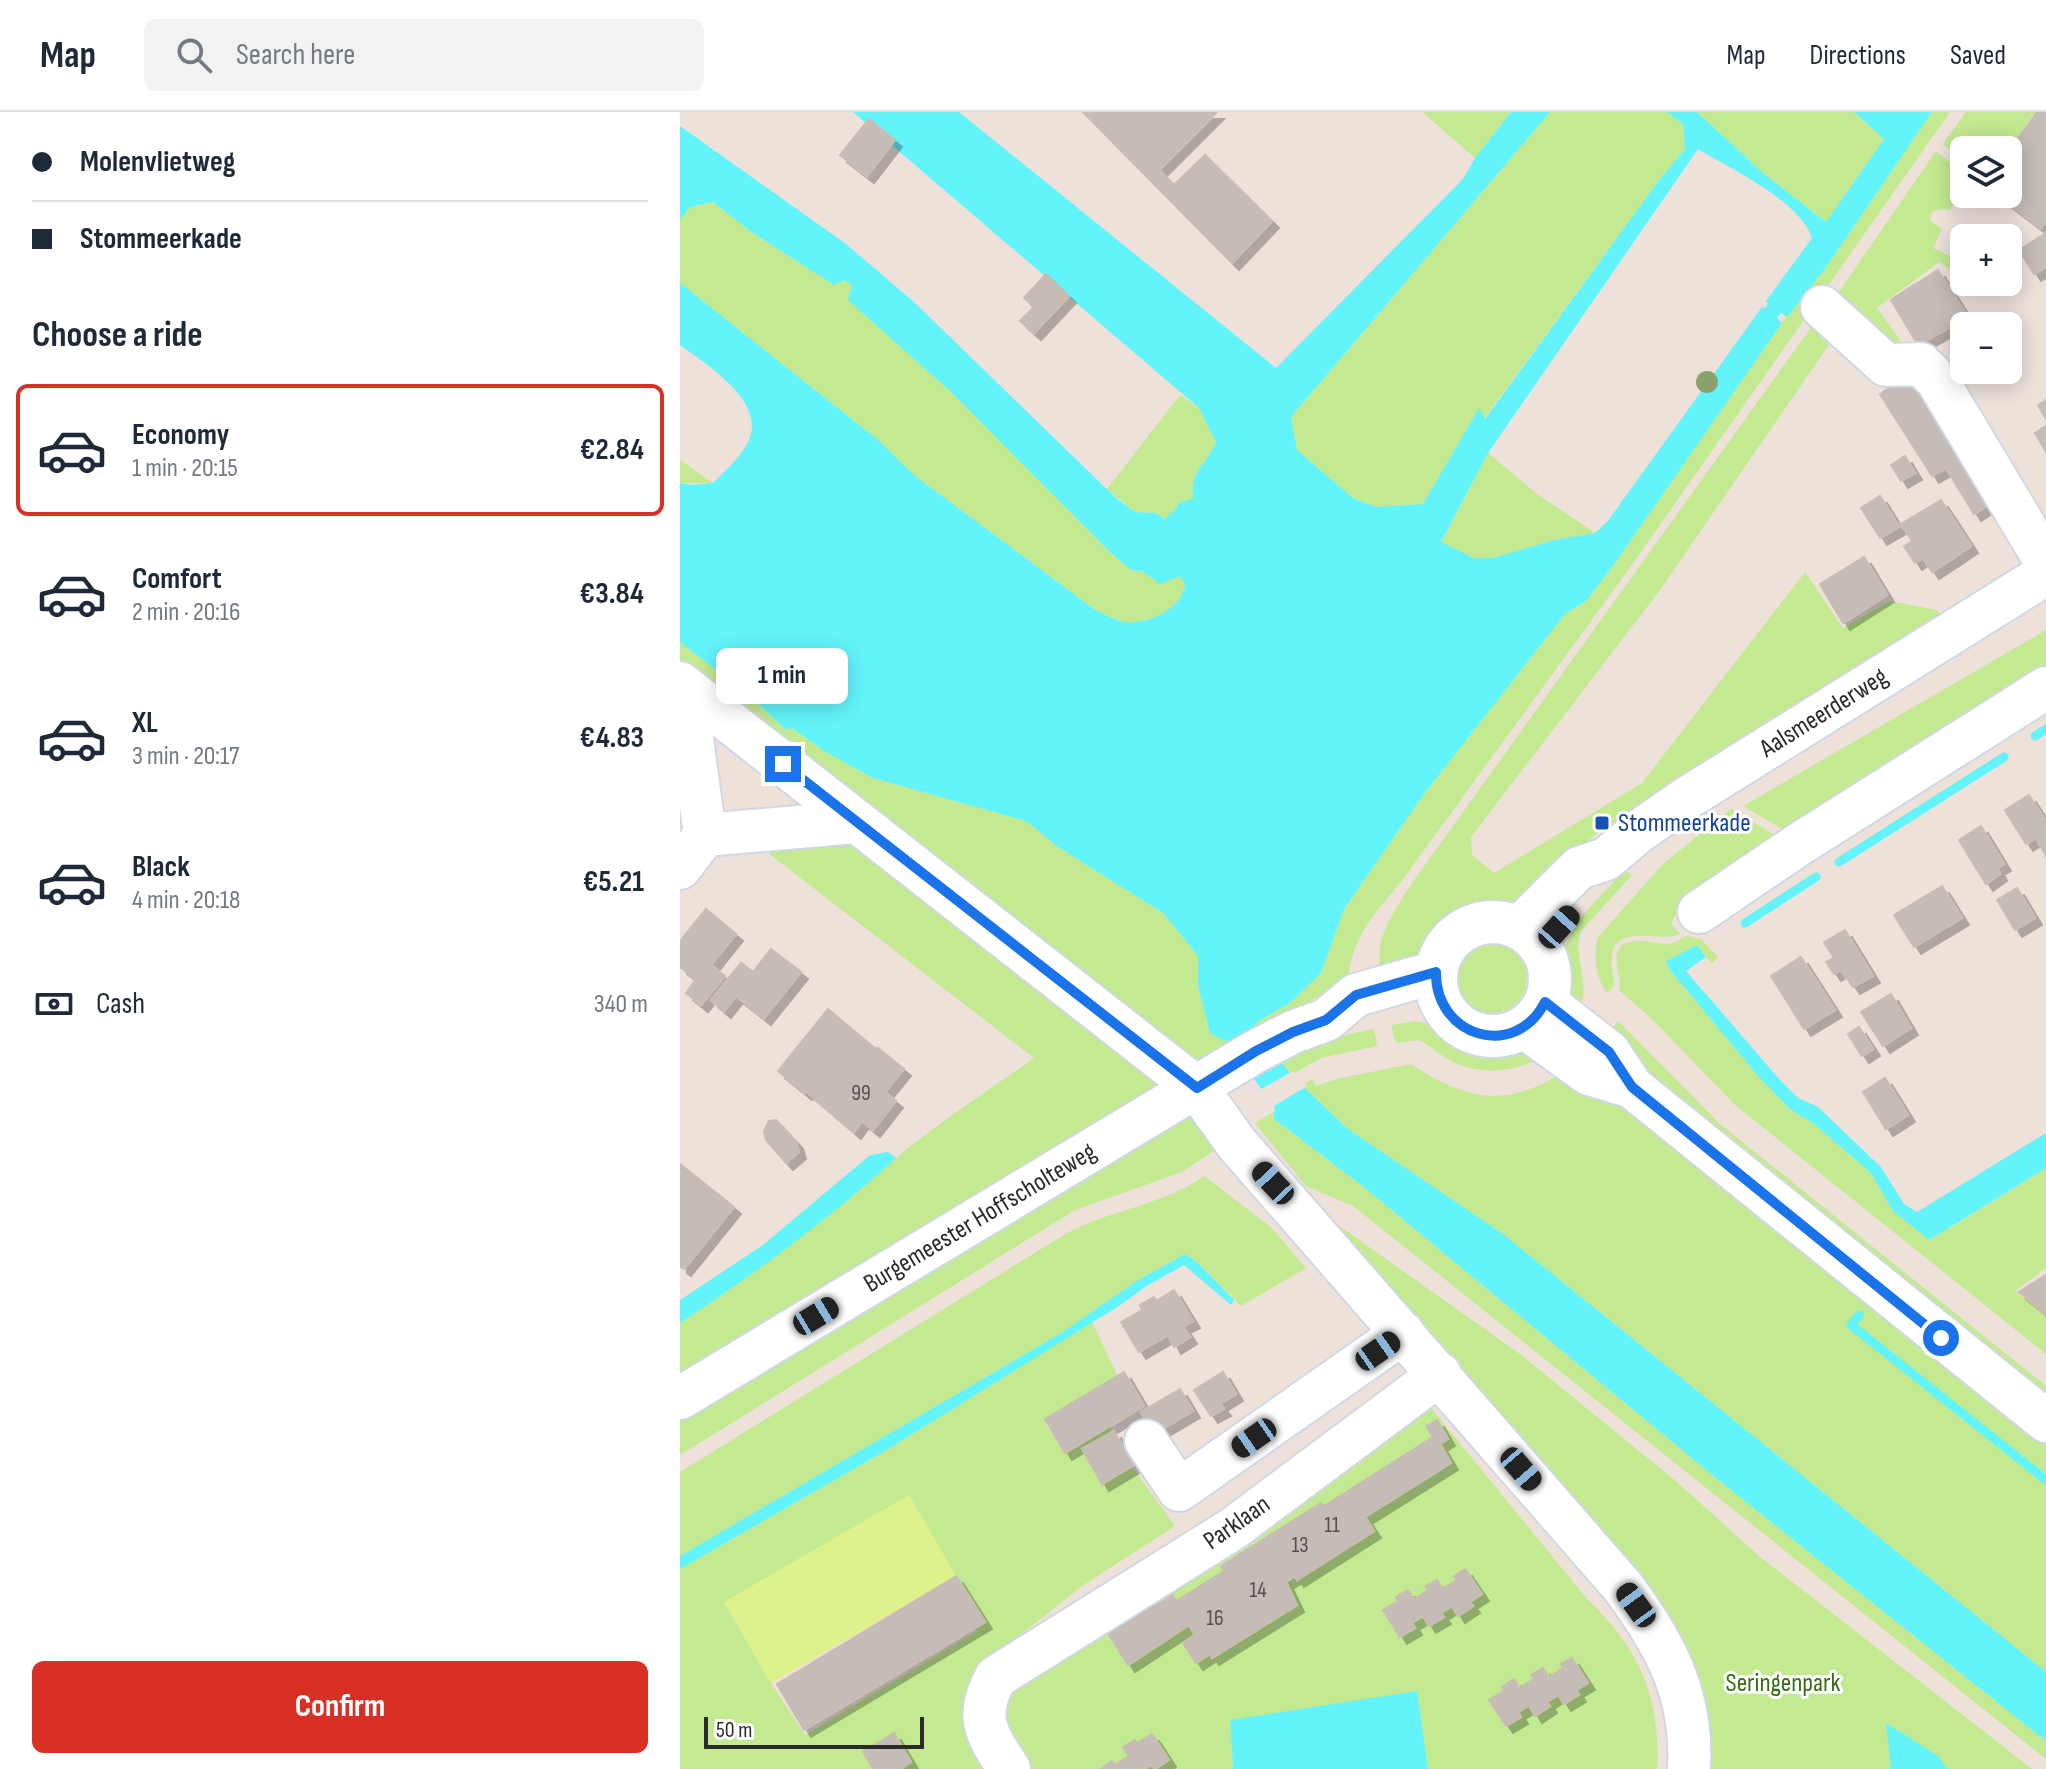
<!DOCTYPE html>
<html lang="en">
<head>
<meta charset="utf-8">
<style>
  :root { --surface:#fff; --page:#f2f2f3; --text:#1f2937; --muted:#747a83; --line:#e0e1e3; --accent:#d93025 }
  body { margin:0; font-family:"Sofia Sans Condensed",sans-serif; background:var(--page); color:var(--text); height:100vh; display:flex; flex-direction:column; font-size:30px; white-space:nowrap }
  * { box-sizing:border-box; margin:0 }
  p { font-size:26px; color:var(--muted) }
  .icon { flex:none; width:44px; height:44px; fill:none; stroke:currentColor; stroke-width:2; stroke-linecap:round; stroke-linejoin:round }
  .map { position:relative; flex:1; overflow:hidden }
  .drawer { display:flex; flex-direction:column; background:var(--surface); width:680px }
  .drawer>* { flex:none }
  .hud { display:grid; align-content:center; height:176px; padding:0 32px; background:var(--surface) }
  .tools { position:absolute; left:1270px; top:24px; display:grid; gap:16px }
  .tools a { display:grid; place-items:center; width:72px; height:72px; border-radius:12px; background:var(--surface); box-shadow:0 4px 20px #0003; font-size:40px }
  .scale { position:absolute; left:24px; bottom:20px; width:220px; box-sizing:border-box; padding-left:8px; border:4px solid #2a2a2a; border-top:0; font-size:22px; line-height:28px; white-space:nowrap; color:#2a2a2a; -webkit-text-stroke:6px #fff; paint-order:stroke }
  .end { position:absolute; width:36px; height:36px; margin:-18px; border:10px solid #1a73e8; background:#fff; box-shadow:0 0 0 4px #fff }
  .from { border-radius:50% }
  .bubble { position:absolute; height:56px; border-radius:12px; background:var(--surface); box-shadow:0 4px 20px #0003; font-size:26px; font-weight:700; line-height:56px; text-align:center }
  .car { position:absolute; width:24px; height:48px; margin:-24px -12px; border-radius:10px; box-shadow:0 0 6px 2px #0007; background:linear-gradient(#222 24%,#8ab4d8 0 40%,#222 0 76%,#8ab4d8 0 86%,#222 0) }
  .hud b { display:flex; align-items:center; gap:28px; height:76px; font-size:30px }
  .hud b+b { border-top:2px solid var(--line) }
  .hud i { width:20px; height:20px; background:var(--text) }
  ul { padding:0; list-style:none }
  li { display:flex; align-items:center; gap:24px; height:132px; margin:0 16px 12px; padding:0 16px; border:4px solid transparent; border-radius:12px }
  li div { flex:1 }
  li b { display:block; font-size:30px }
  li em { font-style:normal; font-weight:700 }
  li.current { border-color:var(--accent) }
  li>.icon { width:72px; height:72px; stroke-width:1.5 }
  h2 { padding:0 32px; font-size:36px; line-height:96px }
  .pay { display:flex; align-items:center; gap:20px; height:88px; padding:0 32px; font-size:30px }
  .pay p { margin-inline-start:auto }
  .primary-button { display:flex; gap:16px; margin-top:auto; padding:16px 32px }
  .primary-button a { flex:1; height:92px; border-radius:12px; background:var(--accent); color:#fff; font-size:32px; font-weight:700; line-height:92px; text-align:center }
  header { display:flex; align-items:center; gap:48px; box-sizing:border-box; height:112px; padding:0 40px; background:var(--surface); border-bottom:2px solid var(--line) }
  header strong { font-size:38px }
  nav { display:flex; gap:44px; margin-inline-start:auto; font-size:28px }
  .search { width:560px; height:72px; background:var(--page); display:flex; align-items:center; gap:20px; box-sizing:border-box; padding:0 28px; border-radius:12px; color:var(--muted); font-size:30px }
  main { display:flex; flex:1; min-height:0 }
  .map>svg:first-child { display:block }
</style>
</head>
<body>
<header>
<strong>Map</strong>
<div class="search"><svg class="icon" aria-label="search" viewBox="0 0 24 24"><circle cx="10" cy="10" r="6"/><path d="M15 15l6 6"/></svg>Search here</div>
<nav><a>Map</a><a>Directions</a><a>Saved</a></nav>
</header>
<main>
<section class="drawer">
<div class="hud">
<b><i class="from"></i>Molenvlietweg</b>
<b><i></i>Stommeerkade</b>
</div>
<h2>Choose a ride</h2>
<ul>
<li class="current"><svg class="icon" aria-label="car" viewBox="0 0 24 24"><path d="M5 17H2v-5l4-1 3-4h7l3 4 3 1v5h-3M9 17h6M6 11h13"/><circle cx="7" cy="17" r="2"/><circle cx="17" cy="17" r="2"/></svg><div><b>Economy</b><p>1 min · 20:15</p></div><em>€2.84</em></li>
<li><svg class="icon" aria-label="car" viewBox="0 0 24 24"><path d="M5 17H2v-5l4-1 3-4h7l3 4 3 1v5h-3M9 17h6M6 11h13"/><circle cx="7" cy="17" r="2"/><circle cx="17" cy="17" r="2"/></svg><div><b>Comfort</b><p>2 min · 20:16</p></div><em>€3.84</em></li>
<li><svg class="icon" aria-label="car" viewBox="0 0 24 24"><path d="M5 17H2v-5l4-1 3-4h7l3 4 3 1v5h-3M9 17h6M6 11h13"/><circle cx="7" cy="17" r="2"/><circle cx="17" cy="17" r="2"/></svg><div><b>XL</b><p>3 min · 20:17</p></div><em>€4.83</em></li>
<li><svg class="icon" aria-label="car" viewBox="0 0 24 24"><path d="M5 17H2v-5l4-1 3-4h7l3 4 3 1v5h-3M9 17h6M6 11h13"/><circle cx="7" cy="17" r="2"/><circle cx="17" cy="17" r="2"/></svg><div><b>Black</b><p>4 min · 20:18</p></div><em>€5.21</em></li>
</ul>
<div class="pay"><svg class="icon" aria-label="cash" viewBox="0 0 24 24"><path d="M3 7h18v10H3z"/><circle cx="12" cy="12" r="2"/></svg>Cash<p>340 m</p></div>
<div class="primary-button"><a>Confirm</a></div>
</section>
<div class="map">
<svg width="1366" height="1657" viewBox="0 0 1366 1657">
  <defs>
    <filter id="shadow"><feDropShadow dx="7" dy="7" stdDeviation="0" flood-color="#0004"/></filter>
  </defs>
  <rect width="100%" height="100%" fill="#ede1da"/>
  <path fill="#c3e991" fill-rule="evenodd" d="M742,0H831L795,46Z
    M870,0H987L1003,12L1005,37L979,68L804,307L799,297L743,392L696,395L673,386L617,338L611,305Z
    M1017,0H1174L1204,27L1146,110L1083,61Z
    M1252,0H1270L951,454L723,767C695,802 673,821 668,868L578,918L574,912L611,890L641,861L664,797L744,682L885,502L906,489L930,458L1099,214L1144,158Z
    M1286,0H1355L1328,38H1284V49L1263,32Z
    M1256,39L1284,62V75L1270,98L1261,97L1252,100L1250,108L1262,117L1253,136L1273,145L1284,136V156L1278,163L1259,150L1197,196L1226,236L1210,243L1154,187Z
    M33,90L70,119L154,173L165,168L173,174L169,188L270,279L451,458L464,460L480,472L500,463L505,473C500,498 469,512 445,510C435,508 424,502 415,498L234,363L197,327L0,171V108L10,95Z
    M1135,210L1157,221L980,478L791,725L792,743L814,761L962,671L1125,460L1163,516L1209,489L1257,498L1263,509L921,718L830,796L800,799L780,805L762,818L743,844L701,866C694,824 711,805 732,771Z
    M500,283L519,296L536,330C526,354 509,359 513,387L484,407L476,401L455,400L427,377Z
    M808,341L857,382L915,421L874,428L813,446H794L761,431Z
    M0,348L33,371H0Z
    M1366,518V562L1116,725L1063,694Z
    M0,530L70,584L106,618L112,616L144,639L193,666L346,709L378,735L483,801L518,844V874L530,921L549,931L515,949L114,642L0,550Z
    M1051,697L1108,731L994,804L991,812L1000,822C981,831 937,812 932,842C930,852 934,863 934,874L927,881C916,868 913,842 918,825L983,752Z
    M165,723L488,968L0,1267V1211C76,1161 146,1105 215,1047C259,1010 308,979 354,946L88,741Z
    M945,758L952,763L901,819C892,842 910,869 901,893L885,885C873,821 906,801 945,758Z
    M1006,824L1021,827L1038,845L1032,852L1017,833L986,849L989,857L1078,964L1110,997L1134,1012L1191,1061L1213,1099L1270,1116L1366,1056V1156L1335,1179L1366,1204V1242L1055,993L975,910L939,878C942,865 933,850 938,839C946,821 974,832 988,832C994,832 1000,827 1006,824Z
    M777 866a35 35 0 1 1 70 0a35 35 0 1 1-70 0Z
    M736,909L753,913L782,931L794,935H842L857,948C830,961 798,963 771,949C759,943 751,934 739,928L716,931L711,913Z
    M938,909L1040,1012L1366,1274V1290L925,927Z
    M694,917L697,934L641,946L611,963L601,948L630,930Z
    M726,953H732C783,985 822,998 878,963L928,986L951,1000L1366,1327V1560L823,1122L668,1017L621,974L632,967L636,974L656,967Z
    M507,998L541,1034L502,1060L395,1098L0,1343V1302Z
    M593,1000L594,1007L685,1076L1031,1362L1366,1629V1647L673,1094L626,1074L575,1011Z
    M524,1064L592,1116L626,1156L561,1194L518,1151L505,1142L458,1168L381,1221L0,1444V1360L387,1121C430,1098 486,1092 524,1064Z
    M658,1113L840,1242L997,1370L1079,1444L1352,1657H1028L1031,1622L931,1440L656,1121Z
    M412,1210L437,1263L365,1311L383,1338L427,1310L442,1341L495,1414L402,1474L335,1527L302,1566L311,1657H0V1457L200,1342ZM276,1464L271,1475L297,1519L125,1623L91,1571L44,1490Z
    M747,1291L908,1488C959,1536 981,1586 977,1657H748L737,1580L550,1609L553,1657H345L323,1601L326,1577Z"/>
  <path fill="#def28b" d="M229,1383L276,1464L91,1571L44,1490Z"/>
  <path fill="#62f4fa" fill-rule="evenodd" d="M173,0H279L596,256L783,67L795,46L831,0H870L611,305L617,338L673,386L696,395L743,392L799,296L805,307L979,68L1005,37L1003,12L987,0H1017L1083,61L1146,110L1204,27L1174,0H1252L1144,158L1107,205L1101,201L1097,206L1102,211L930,458L906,489L885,502L744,682L664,797L641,861L611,890L574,912L611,963L668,1017L823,1122L1366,1560V1629L1031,1362L685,1076L594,1007L593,994L549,931L530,921L518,874V844L483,801L378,735L346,709L193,666L144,639L112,616L106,618L70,584L0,530V371L12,373L33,371C45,359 62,344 69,328C86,289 26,252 0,233V171L197,327L234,363L415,498C424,502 435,508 445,510C469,512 500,498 505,473L500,464L480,472L464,460L451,458L432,442L270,279L168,188L172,174L165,168L154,173L70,119L33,90L10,95L0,108V14L166,132L234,190L435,385L455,400L476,401L484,407L495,398L500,390L513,387C509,359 526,354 536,330L519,296ZM1018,37C1051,57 1120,89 1132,126L1086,189L1088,191L1086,196L1082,195L927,410L915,421L874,428L813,446H794L761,430L808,341Z
    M1017,833L1026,845L1006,859L1100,968L1118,986L1138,995L1201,1055L1224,1092L1237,1100L1366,1021V1056L1249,1128L1213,1099L1191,1061L1134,1012L1110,997L1078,964L989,857L986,849Z
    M208,1040L216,1046C149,1107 76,1161 0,1211V1188L83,1133L190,1043Z
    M505,1142L518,1151L554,1188L551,1193L504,1153L465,1175L439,1194L200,1342L0,1457V1444L381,1221L458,1168Z
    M737,1579L748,1657H553L550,1608Z
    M1206,1611L1258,1644L1267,1657H1211Z"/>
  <path fill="#ede1da" d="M613,959L627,974L594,994L595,999L589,1003V996L578,979Z"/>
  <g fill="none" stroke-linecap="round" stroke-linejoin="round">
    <path stroke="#62f4fa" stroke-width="9" d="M1355,624L1366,617
      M1159,750L1324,645
      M1065,811L1136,765
      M1179,1203L1171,1213L1366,1368"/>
  </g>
  <path fill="#c5bbb7" stroke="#c9bcb3" stroke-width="2" filter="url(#shadow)" d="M403,0H537L479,58L494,73L525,43L592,109L552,151Z
    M1357,0H1366V109L1361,116L1316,82H1328V40Z
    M189,7L215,28L187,64L160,43Z
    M1366,121V155L1354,162L1339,138Z
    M1258,158L1287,204L1265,218L1236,172Z
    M366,162L389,184L354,221L340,209L354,195L344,186Z
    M1235,172L1265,218L1238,233L1211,188Z
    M1234,260L1288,343L1252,364L1200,282Z
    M1366,288V307L1358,293Z
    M1366,314V340L1355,321Z
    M1288,343L1314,389L1294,402L1266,356Z
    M1225,344L1235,361L1221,369L1211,353Z
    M1200,384L1219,415L1200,426L1181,396Z
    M1261,388L1291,434L1272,447L1241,400Z
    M1241,400L1272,447L1252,460L1243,446L1235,451L1224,434L1232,429L1221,412Z
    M1184,445L1207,483L1163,511L1140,472Z
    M1349,683L1366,710L1365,742L1356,726L1346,732L1325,698Z
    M1301,714L1324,752L1317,756L1320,762L1306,772L1279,728Z
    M1262,774L1282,806L1234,835L1214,803Z
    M1337,776L1355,806L1335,818L1317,788Z
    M26,797L56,822L31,853L45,864L21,893L6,881L16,867L0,855V829Z
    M1165,818L1193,864L1173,875L1161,858L1154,862L1146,850L1154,846L1144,830Z
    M91,837L121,860L84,906L56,884L44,899L31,888L61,851L73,860Z
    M1121,845L1155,898L1124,917L1091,864Z
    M1211,882L1231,916L1203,934L1181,900Z
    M148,897L196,937L198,936L224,957L205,980L216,989L193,1018L182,1009L174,1020L126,979L125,981L98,959Z
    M1179,915L1193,937L1182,944L1168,922Z
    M1205,966L1228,1003L1206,1017L1183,980Z
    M96,1008L116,1030L119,1040L106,1051L86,1028L84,1019L89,1009Z
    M0,1052L54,1095L4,1157L0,1154Z
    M1366,1163V1202L1339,1180Z
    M494,1178L513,1209L503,1214L510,1225L494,1235L488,1223L459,1240L441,1210L462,1198L460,1193L474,1185L476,1189Z
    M444,1260L464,1294L385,1341L365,1307Z
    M543,1260L556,1282L540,1292L544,1297L531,1304L514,1278Z
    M500,1277L513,1299L474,1322L461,1300Z
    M757,1308L768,1327L760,1332L771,1351L685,1405L694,1419L617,1468L615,1464L606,1470L617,1493L532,1546L530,1542L516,1551L503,1531L515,1523L509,1513L448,1553L428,1521L479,1489L480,1491L493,1483L496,1489L544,1459L541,1454L641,1391L644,1394L753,1325L746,1314Z
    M434,1319L454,1353L422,1372L402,1337Z
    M785,1457L802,1482L790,1490L793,1494L778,1504L762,1477L777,1468L774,1464Z
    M276,1464L305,1510L124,1618L97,1572Z
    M757,1468L772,1494L761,1501L764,1505L749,1514L733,1488L748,1478L745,1474Z
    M728,1478L743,1504L732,1511L735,1516L720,1525L703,1498L718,1489L716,1485Z
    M892,1546L908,1571L896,1578L899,1583L884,1592L868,1566L883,1556L881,1552Z
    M863,1556L879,1582L867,1590L870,1594L855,1604L839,1576L854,1567L851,1563Z
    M834,1567L850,1593L838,1600L841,1605L826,1614L809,1588L825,1578L822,1575Z
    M214,1621L231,1650L220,1657H193L183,1640Z
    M472,1622L489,1648L475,1657L471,1653L465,1657H458L443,1635L455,1628L457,1631Z
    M449,1644L458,1657H421L432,1649L435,1653Z"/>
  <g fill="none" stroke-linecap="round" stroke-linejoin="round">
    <defs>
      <path id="minor" d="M1142,195L1206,253L1241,252L1257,268L1366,450
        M0,571L517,976L557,1032L943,1475C986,1533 1013,1583 1009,1657
        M25,723L176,710
        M0,756L25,723L5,575
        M1019,800L1118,733L1366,576
        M756 867a57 57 0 1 1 114 0a57 57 0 1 1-114 0Z
        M839,816L899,756L926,747L958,720L1007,686L1366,462
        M865,890L929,940L952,975L1366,1309
        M844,915L909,962L952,975
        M0,1286L576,939L613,920L646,908L676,883L756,860
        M466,1329L499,1378L723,1221
        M329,1657C306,1622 294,1604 316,1565L554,1416L760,1262"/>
    </defs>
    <use href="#minor" stroke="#cfd8e4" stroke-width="46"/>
    <use href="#minor" stroke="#fff" stroke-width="42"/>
  </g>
  <circle fill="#8ba16d" cx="1027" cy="270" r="11"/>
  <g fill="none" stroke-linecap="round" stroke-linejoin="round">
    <path stroke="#1a73e8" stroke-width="10" d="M103,652L517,976L576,939L613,920L646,908L676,883L756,860C755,925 835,949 865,890L929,940L952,975L1261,1226"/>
  </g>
  <rect fill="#1a4fb4" stroke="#fff" stroke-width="3" x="914" y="703" width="16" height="16" rx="4"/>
  <g text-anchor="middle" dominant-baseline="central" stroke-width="6" stroke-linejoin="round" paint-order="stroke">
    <g font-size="22" fill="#514e4d">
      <text x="181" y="981">99</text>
      <text x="652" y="1413">11</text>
      <text x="620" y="1433">13</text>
      <text x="578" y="1478">14</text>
      <text x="535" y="1506">16</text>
    </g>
    <g font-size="26" fill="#2a2a2a" stroke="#fff">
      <text transform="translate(1144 601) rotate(-32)">Aalsmeerderweg</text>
      <text transform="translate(300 1106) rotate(-31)">Burgemeester Hoffscholteweg</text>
      <text transform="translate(557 1411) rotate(-35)">Parklaan</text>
    </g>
    <g font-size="26" fill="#164399" stroke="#fff" text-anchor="start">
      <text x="938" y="711">Stommeerkade</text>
    </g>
    <g font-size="26" fill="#3a6d13" stroke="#fff">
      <text x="1103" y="1571">Seringenpark</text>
    </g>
  </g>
</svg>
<div class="tools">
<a><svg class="icon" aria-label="layers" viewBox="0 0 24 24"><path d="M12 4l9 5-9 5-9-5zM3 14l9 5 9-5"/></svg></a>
<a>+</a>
<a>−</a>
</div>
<div class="scale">50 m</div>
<i class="end from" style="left:1261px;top:1226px"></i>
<i class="end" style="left:103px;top:652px"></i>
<div class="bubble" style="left:36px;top:536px;width:132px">1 min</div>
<i class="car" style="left:879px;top:815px;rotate:42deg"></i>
<i class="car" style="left:593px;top:1071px;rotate:317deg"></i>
<i class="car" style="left:136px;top:1204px;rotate:59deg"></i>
<i class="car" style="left:698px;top:1239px;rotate:55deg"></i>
<i class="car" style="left:574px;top:1326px;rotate:235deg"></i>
<i class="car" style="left:841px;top:1357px;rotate:139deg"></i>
<i class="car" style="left:956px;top:1493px;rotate:324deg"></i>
</div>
</main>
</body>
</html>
